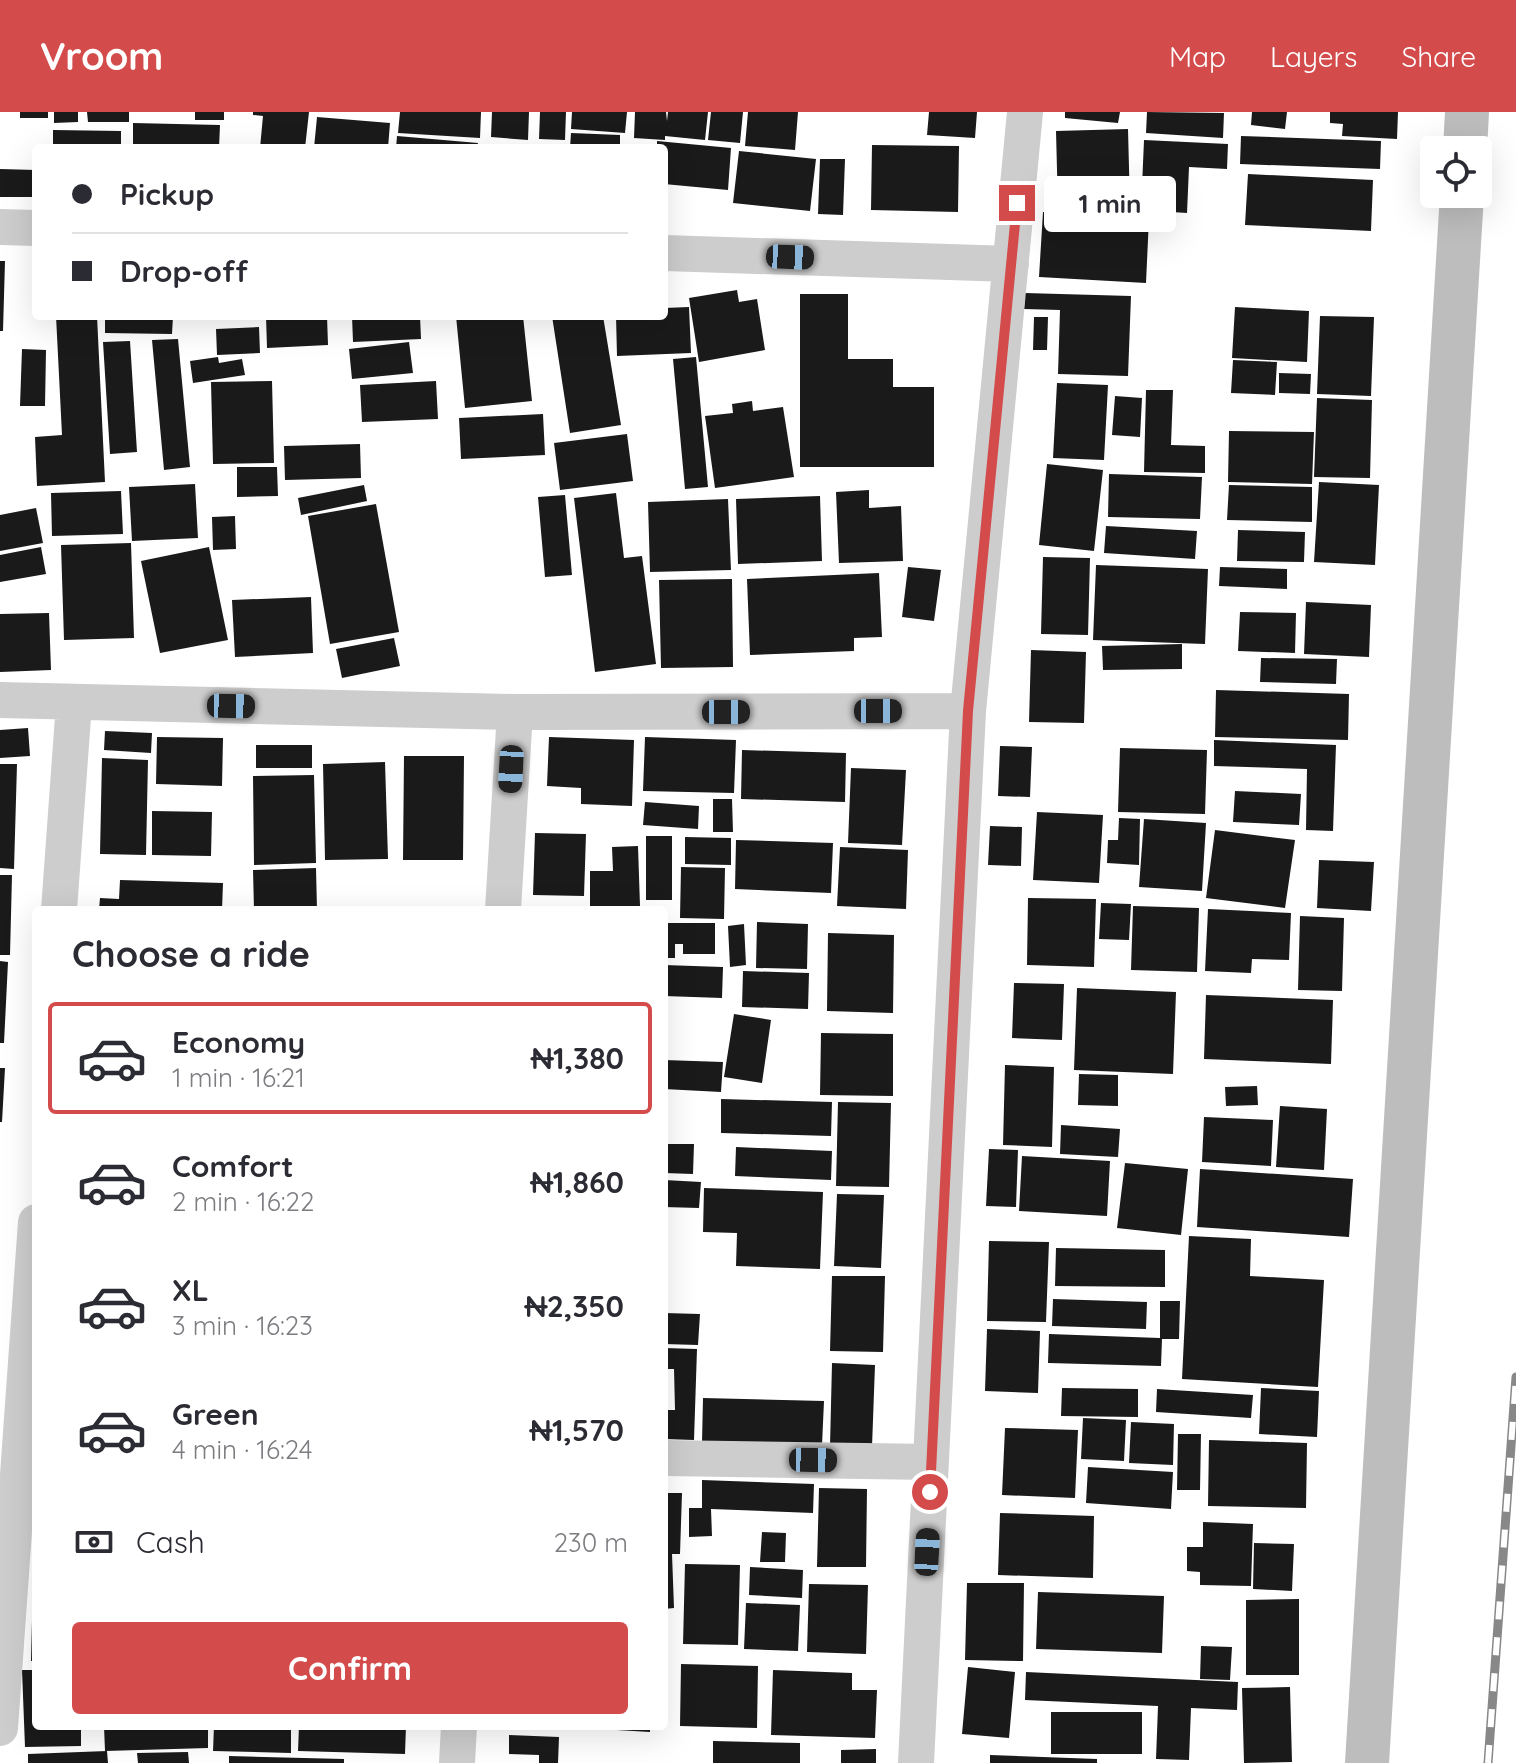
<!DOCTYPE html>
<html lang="en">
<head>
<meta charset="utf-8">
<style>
  :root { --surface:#fff; --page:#f7f7f7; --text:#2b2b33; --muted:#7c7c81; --line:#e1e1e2; --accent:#d44b4b }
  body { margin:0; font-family:Quicksand,sans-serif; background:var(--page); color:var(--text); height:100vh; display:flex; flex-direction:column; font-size:30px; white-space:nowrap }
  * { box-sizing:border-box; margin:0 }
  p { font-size:26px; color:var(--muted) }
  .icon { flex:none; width:44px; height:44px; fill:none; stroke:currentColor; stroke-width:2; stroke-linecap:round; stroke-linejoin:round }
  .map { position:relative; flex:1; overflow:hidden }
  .side { position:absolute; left:32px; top:794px; width:636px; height:824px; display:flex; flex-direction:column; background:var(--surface); border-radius:8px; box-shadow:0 8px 32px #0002 }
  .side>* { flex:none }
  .banner { position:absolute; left:32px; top:32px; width:636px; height:176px; border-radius:8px; box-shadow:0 8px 32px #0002; display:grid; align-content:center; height:176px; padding:0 40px; background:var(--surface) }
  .buttons { position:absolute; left:1420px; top:24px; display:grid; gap:16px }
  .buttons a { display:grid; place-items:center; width:72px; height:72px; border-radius:8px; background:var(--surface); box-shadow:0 8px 32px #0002; font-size:40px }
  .end { position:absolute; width:36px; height:36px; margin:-18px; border:10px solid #d44b4b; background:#fff; box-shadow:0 0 0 4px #fff }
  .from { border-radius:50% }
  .bubble { position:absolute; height:56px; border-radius:8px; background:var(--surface); box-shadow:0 8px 32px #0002; font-size:26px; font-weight:700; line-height:56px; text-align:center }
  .car { position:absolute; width:24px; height:48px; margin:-24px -12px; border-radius:10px; box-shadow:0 0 6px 2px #0007; background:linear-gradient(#222 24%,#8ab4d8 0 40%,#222 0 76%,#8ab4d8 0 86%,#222 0) }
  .banner b { display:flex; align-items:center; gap:28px; height:76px; font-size:30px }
  .banner b+b { border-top:2px solid var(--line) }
  .banner i { width:20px; height:20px; background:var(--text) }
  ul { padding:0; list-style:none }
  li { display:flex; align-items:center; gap:24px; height:112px; margin:0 16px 12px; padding:0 24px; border:4px solid transparent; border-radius:8px }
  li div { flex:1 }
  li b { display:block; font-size:30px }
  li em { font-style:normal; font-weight:700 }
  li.active { border-color:var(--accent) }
  li>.icon { width:72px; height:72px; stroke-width:1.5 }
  h2 { padding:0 40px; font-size:36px; line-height:96px }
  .pay { display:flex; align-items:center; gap:20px; height:88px; padding:0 40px; font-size:30px }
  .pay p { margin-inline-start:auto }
  .button { display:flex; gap:16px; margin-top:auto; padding:16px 40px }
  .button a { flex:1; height:92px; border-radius:8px; background:var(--accent); color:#fff; font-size:32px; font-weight:700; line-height:92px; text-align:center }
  header { display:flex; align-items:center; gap:48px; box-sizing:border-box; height:112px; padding:0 40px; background:var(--accent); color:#fff }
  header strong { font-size:38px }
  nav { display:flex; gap:44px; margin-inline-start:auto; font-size:28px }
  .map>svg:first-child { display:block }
</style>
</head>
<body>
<header>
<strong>Vroom</strong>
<nav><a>Map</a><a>Layers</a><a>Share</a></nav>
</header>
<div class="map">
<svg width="1516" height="1651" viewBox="0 0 1516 1651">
  <rect width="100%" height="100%" fill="#fff"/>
  <path fill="#1a1a1a" d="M20,0H48V6H20Z
    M54,0H78V10L54,11Z
    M87,0H129V10H88Z
    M195,0H224V8H195Z
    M253,0H309L305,36H260L263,4L253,3Z
    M400,0H481L480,26L398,21Z
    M492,0H529L528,28L491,25Z
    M540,0H566L565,28L539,27Z
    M572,0H627L625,21L571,17Z
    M635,0H666L667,9L668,0H708L705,28L665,24V28L634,26Z
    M711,0H743L740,31L708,28Z
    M748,0H798L795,38L745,34Z
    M929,0H977L975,26L927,23Z
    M1065,0H1120L1118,11L1065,6Z
    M1147,0L1224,1L1223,26L1146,21Z
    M1252,0H1287L1285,17L1251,13Z
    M1330,0H1398L1397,27L1342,24L1343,12L1330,11Z
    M317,5L390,11L388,36H314Z
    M133,11L220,13L219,36H133Z
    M1128,17L1130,95L1058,97L1056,19Z
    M53,18L121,19V36H53Z
    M571,21L620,23V36H570Z
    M397,24L478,31L477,36H396Z
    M1241,24L1381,29L1380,57L1240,52Z
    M1144,28L1228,32L1227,57L1189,55L1187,101L1141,98Z
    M657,29L731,36L728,78L664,72V36H657Z
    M872,33L959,34L958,100L871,98Z
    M739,39L816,47L810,99L733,91Z
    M820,47H845L843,103L818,102Z
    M0,57L36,58V85H0Z
    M1248,62L1373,68L1371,119L1245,113Z
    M1043,100L1149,106L1146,171L1039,165Z
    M0,149H5L3,219H0Z
    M737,178L739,190L757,187L765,238L699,250L689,186Z
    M1025,181L1131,184L1128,264L1058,262L1060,198L1024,197Z
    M800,182H848V247H893V275H934V355H800Z
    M689,195L691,241L617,244L616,204H664V196Z
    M1235,195L1309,199L1307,250L1232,246Z
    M56,204H97L105,370L37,374L35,325L62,323Z
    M105,204H173L172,222L105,221Z
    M266,204H327L328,233L267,236Z
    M352,204H420L421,227L353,230Z
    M456,204H523L532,289L465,296Z
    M552,204H603L621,313L570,321Z
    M1320,204L1374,205L1371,284L1317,282Z
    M1034,205H1048L1047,238H1033Z
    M259,215L260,241L217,243L216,217Z
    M178,227L190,355L164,358L152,228Z
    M130,229L137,340L110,342L103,230Z
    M409,230L413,261L352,267L349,237Z
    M22,237L46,238L45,294H20Z
    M218,245L219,251L242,247L245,263L193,271L190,249Z
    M696,245L708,375L685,377L673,247Z
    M1233,248L1277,250L1275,283L1231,281Z
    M1279,261L1311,262L1310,282L1279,281Z
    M272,269L274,351L213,352L211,270Z
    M436,269L438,307L362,310L360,273Z
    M1057,271L1108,273L1104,348L1053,346Z
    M1146,278H1173L1171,333L1205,334V361L1144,360Z
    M1115,284L1142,286L1140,325L1112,323Z
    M1317,286L1372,288L1370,366L1314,365Z
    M752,289L753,299L783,295L794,365L715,376L705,304L733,301L732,292Z
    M543,302L545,343L461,347L459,306Z
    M1229,319L1314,320L1312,372L1228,370Z
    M627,322L633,369L560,378L554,331Z
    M360,332L361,366L285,368L284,334Z
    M1047,352L1103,358L1094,439L1039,433Z
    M237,355H277L278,384L237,385Z
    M1109,362L1202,365L1200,407L1108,405Z
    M1319,370L1379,373L1375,453L1314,450Z
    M195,372L198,426L132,429L129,375Z
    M364,373L367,389L301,403L298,386Z
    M1229,373L1312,375V410L1227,408Z
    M869,378V396L901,394L903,449L839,451L836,380Z
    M121,379L123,422L52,424L51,381Z
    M616,381L624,446L642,444L656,552L595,560L574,386Z
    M565,383L572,463L545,465L538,385Z
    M820,384L822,449L738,452L736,387Z
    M728,387L731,458L650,460L648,390Z
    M376,392L399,520L330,532L308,404Z
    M36,396L43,431L0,439V403Z
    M235,404L236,437L213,438L212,405Z
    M1106,414L1197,419L1195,447L1104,441Z
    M1238,418L1305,420L1304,450L1237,449Z
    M131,431L134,526L64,528L61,433Z
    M41,435L46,462L0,470V443Z
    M209,435L228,528L160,541L141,449Z
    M1043,445L1090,446L1088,523L1041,522Z
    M1096,453L1208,457L1205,532L1093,528Z
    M908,455L941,458L934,509L902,505Z
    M1220,455L1287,457V477L1219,474Z
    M879,461L882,525L854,526V539L750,543L747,467Z
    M732,467L733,555L661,556L659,468Z
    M311,485L313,541L235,545L232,488Z
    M1306,490L1371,493L1369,545L1304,542Z
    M1240,500L1296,501L1295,541L1238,539Z
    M49,501L51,558L0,560V502Z
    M394,526L400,554L342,566L336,537Z
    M1182,532V557L1103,558L1102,534Z
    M1031,538L1086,540L1084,611L1029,610Z
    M1261,546L1337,547L1336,572L1260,570Z
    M1216,578L1349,582L1348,628L1215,625Z
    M28,616L30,644L0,646V618Z
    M105,619L152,621L151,641L104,638Z
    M157,625L223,626L222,674L156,672Z
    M549,625L634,628L632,694L581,692V676L547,674Z
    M645,625L736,628L734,681L643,679Z
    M1214,628L1336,633L1333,719L1306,718L1307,657L1214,654Z
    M256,633H312V656H256Z
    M1000,634L1032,635L1030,685L998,684Z
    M1120,636L1207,638L1205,702L1118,700Z
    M742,638L846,641L845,690L741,687Z
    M404,644H464L463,748H403Z
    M102,646L148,648L146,743L100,742Z
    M385,650L388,747L325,748L323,652Z
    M0,652H17L14,757L0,756Z
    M851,656L906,658L902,733L848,731Z
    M314,663L316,751L254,753L253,664Z
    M1235,679L1301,682L1299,713L1233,710Z
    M713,687H732L733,720H713Z
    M645,690L699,694L698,717L643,713Z
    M152,699L212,700L211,744L152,743Z
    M1037,700L1103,703L1099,771L1033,768Z
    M1119,706L1140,707L1139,753L1107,751L1108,728H1118Z
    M1144,707L1206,711L1202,779L1139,775Z
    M990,714L1022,715L1021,754L988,753Z
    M1215,718L1295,728L1285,796L1206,786Z
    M535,721L586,722L584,784L533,783Z
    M646,724H672V788H646Z
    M685,725L731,726V753L685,752Z
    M736,728L833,731L831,781L735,777Z
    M638,734L640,794L590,795V759H613L612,735Z
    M840,735L908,738L906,797L837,794Z
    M1319,748L1374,750L1371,799L1317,796Z
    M681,755L725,756L724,807L680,806Z
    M316,756L317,798H254L253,758Z
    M0,763H12L10,843H0Z
    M120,768L223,771L222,798H99L100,786L119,787Z
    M1028,786L1096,787L1094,855L1027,853Z
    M1101,791L1131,792L1129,828L1099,827Z
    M1133,794L1199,796L1197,860L1131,858Z
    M1208,797L1291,801L1289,848L1252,847L1251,861L1205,859Z
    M1300,804L1344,806L1342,879L1298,878Z
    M757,810L808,812L807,857L756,856Z
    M664,811H715V842H683V832H675V846H664Z
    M744,812L746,853L730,855L728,814Z
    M828,821L894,823L893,901L827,899Z
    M0,849L8,850L4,931H0Z
    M664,853L723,855L722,886L664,884Z
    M743,859L809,861L808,897L742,895Z
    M1014,871L1064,872L1062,928L1012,926Z
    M1077,876L1176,880L1173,962L1074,958Z
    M1206,883L1333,888L1331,952L1204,947Z
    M734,902L771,908L762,971L724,965Z
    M821,921L893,922V984L820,983Z
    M664,948L723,950L721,980L664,977Z
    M1005,953L1054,955L1052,1035L1003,1033Z
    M0,956H5L2,1010H0Z
    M1079,962L1118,963V994L1078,993Z
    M1257,974L1258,993L1226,994L1225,975Z
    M721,987L832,990L831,1024L721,1021Z
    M838,990L891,991L889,1075L836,1074Z
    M1280,994L1327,997L1324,1058L1276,1055Z
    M1204,1005L1273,1008L1271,1054L1202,1050Z
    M1061,1013L1120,1017L1118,1045L1060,1042Z
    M664,1032H694L693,1062L664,1061Z
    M736,1035L832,1039L831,1068L735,1064Z
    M989,1037L1018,1038L1016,1095L986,1094Z
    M1022,1044L1110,1049L1107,1104L1019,1099Z
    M1125,1051L1188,1057L1181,1123L1117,1116Z
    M1200,1057L1353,1067L1349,1125L1197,1115Z
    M664,1068L701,1070L699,1096L664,1095Z
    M704,1076L823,1080L820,1157L736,1154L737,1121L703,1120Z
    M837,1082L884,1083L881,1156L834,1154Z
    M1189,1124L1251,1127L1250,1164L1324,1168L1318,1275L1182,1267Z
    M989,1129L1049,1130L1046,1210L987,1209Z
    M1056,1136L1165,1138V1175L1055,1174Z
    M832,1164H885L883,1240L830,1239Z
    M1053,1187L1147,1190L1146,1217L1052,1214Z
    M1160,1189H1180L1179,1227H1162L1161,1254L1048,1251L1049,1222L1160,1226Z
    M664,1201L700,1202L698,1233L664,1232Z
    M987,1217L1040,1219L1038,1281L985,1279Z
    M664,1236L697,1237L694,1328L664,1327V1298H675L674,1257H664Z
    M832,1251L875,1253L872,1335L830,1334Z
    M1062,1276L1138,1277V1305L1061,1304Z
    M1261,1276L1319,1279L1317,1325L1259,1322Z
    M1157,1277L1253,1283L1251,1306L1156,1300Z
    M703,1286L824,1289L822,1333L702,1330Z
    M1083,1306L1126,1308L1124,1349L1081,1347Z
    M1131,1310L1174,1312L1173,1353L1129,1351Z
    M1005,1316L1078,1318L1075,1386L1002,1383Z
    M1178,1322H1201L1200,1378H1177Z
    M1209,1328L1307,1331L1306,1396L1208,1394Z
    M1088,1355L1173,1360L1171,1397L1086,1391Z
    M702,1368L814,1372L813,1401L711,1397L712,1424L689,1425V1396H702Z
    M819,1376L867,1377L866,1455H817Z
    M664,1381H682L680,1442H672L674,1496L664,1497Z
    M1000,1401L1094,1404L1093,1466L998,1463Z
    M1203,1410L1253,1412L1251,1474L1200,1473V1460L1187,1459V1435H1203Z
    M762,1420L786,1421L785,1450H760Z
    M1254,1431L1294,1432L1292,1479L1253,1477Z
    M685,1452L740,1453L738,1533L683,1532Z
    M750,1455L803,1458L802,1486L749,1483Z
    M33,1468H36V1549H31Z
    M967,1471H1024L1023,1549L965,1548Z
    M809,1472L868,1473L866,1542L807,1540Z
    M1038,1480L1164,1484L1162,1541L1036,1537Z
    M1299,1487V1563H1246V1488Z
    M746,1491L800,1493L798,1539L744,1537Z
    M1201,1534L1232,1535L1230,1568L1200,1567Z
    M681,1552L758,1554L757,1616L680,1614Z
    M968,1555L1015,1560L1009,1626L962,1622Z
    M22,1558H36V1614H81V1634L25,1635Z
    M773,1558L852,1561V1578H877L875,1626L771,1623Z
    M1026,1560L1238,1570L1237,1598L1191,1596L1189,1648L1156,1647L1158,1594L1025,1588Z
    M1290,1575L1292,1650L1244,1651L1242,1576Z
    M1051,1600H1142V1642H1051Z
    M104,1614H208V1636L105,1639Z
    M214,1614H291V1641L213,1639Z
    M299,1614H406L405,1642L298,1639Z
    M583,1614H650V1620L583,1616Z
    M509,1623L559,1625L558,1651H539V1643L509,1642Z
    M713,1629L800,1631V1651H713Z
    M876,1637V1651H841V1638Z
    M107,1639L108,1651H28V1642Z
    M188,1640L189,1651H138L137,1641Z
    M990,1643L1097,1647V1651H990Z
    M229,1644L344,1647V1651H229Z"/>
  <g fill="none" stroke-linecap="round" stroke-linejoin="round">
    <path stroke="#cdcdcd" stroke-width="36" d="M0,115L36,116
      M664,141L1011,152
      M0,588L515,600L968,599
      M59,798L74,591
      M503,798L515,600
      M664,1346L931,1350
      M0,1616L36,1110
      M457,1651L459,1614
      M916,1651L968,599L1025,0"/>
    <path stroke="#bdbdbd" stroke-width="44" d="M1465,38L1467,0
      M1367,1651L1462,82"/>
    <defs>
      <path id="rail" d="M1488,1651L1516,1265"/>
    </defs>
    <use href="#rail" stroke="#888" stroke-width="9"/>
    <use href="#rail" stroke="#fff" stroke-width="6" stroke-dasharray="18" stroke-linecap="butt"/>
  </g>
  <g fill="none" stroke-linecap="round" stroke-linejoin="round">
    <path stroke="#d44b4b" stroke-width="10" d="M930,1380L968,599L1017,91"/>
  </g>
</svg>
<div class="buttons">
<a><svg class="icon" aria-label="locate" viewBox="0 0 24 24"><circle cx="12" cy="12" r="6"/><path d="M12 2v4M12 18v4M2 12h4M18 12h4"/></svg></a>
</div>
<i class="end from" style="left:930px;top:1380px"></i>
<i class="end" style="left:1017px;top:91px"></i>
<div class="bubble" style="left:1044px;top:64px;width:132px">1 min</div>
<i class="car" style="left:790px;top:145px;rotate:92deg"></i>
<i class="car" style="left:231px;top:594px;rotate:91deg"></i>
<i class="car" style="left:878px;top:599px;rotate:90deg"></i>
<i class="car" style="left:726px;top:600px;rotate:90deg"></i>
<i class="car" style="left:511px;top:657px;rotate:183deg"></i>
<i class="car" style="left:813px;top:1348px;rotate:91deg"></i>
<i class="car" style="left:927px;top:1440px;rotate:3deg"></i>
<div class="banner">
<b><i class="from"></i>Pickup</b>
<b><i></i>Drop-off</b>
</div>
<section class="side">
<h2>Choose a ride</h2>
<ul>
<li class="active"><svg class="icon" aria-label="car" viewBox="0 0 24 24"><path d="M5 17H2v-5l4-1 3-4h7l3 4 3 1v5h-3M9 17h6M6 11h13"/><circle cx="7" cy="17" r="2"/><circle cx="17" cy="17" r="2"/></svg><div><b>Economy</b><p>1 min · 16:21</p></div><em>₦1,380</em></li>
<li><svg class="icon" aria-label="car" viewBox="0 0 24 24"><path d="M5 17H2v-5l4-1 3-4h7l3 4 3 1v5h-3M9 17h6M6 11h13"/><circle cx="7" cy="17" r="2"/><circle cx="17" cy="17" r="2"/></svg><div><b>Comfort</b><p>2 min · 16:22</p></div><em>₦1,860</em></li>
<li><svg class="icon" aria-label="car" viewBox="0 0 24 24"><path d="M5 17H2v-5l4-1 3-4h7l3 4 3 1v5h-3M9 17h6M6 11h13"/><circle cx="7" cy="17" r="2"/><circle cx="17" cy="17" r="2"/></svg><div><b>XL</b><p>3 min · 16:23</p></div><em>₦2,350</em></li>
<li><svg class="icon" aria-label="car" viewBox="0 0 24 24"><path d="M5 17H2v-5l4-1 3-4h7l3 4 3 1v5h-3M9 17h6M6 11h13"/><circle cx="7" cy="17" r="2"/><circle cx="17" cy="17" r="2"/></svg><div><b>Green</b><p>4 min · 16:24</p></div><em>₦1,570</em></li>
</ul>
<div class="pay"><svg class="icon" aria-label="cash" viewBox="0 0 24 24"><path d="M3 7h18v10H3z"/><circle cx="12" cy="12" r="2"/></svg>Cash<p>230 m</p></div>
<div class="button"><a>Confirm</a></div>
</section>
</div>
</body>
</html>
